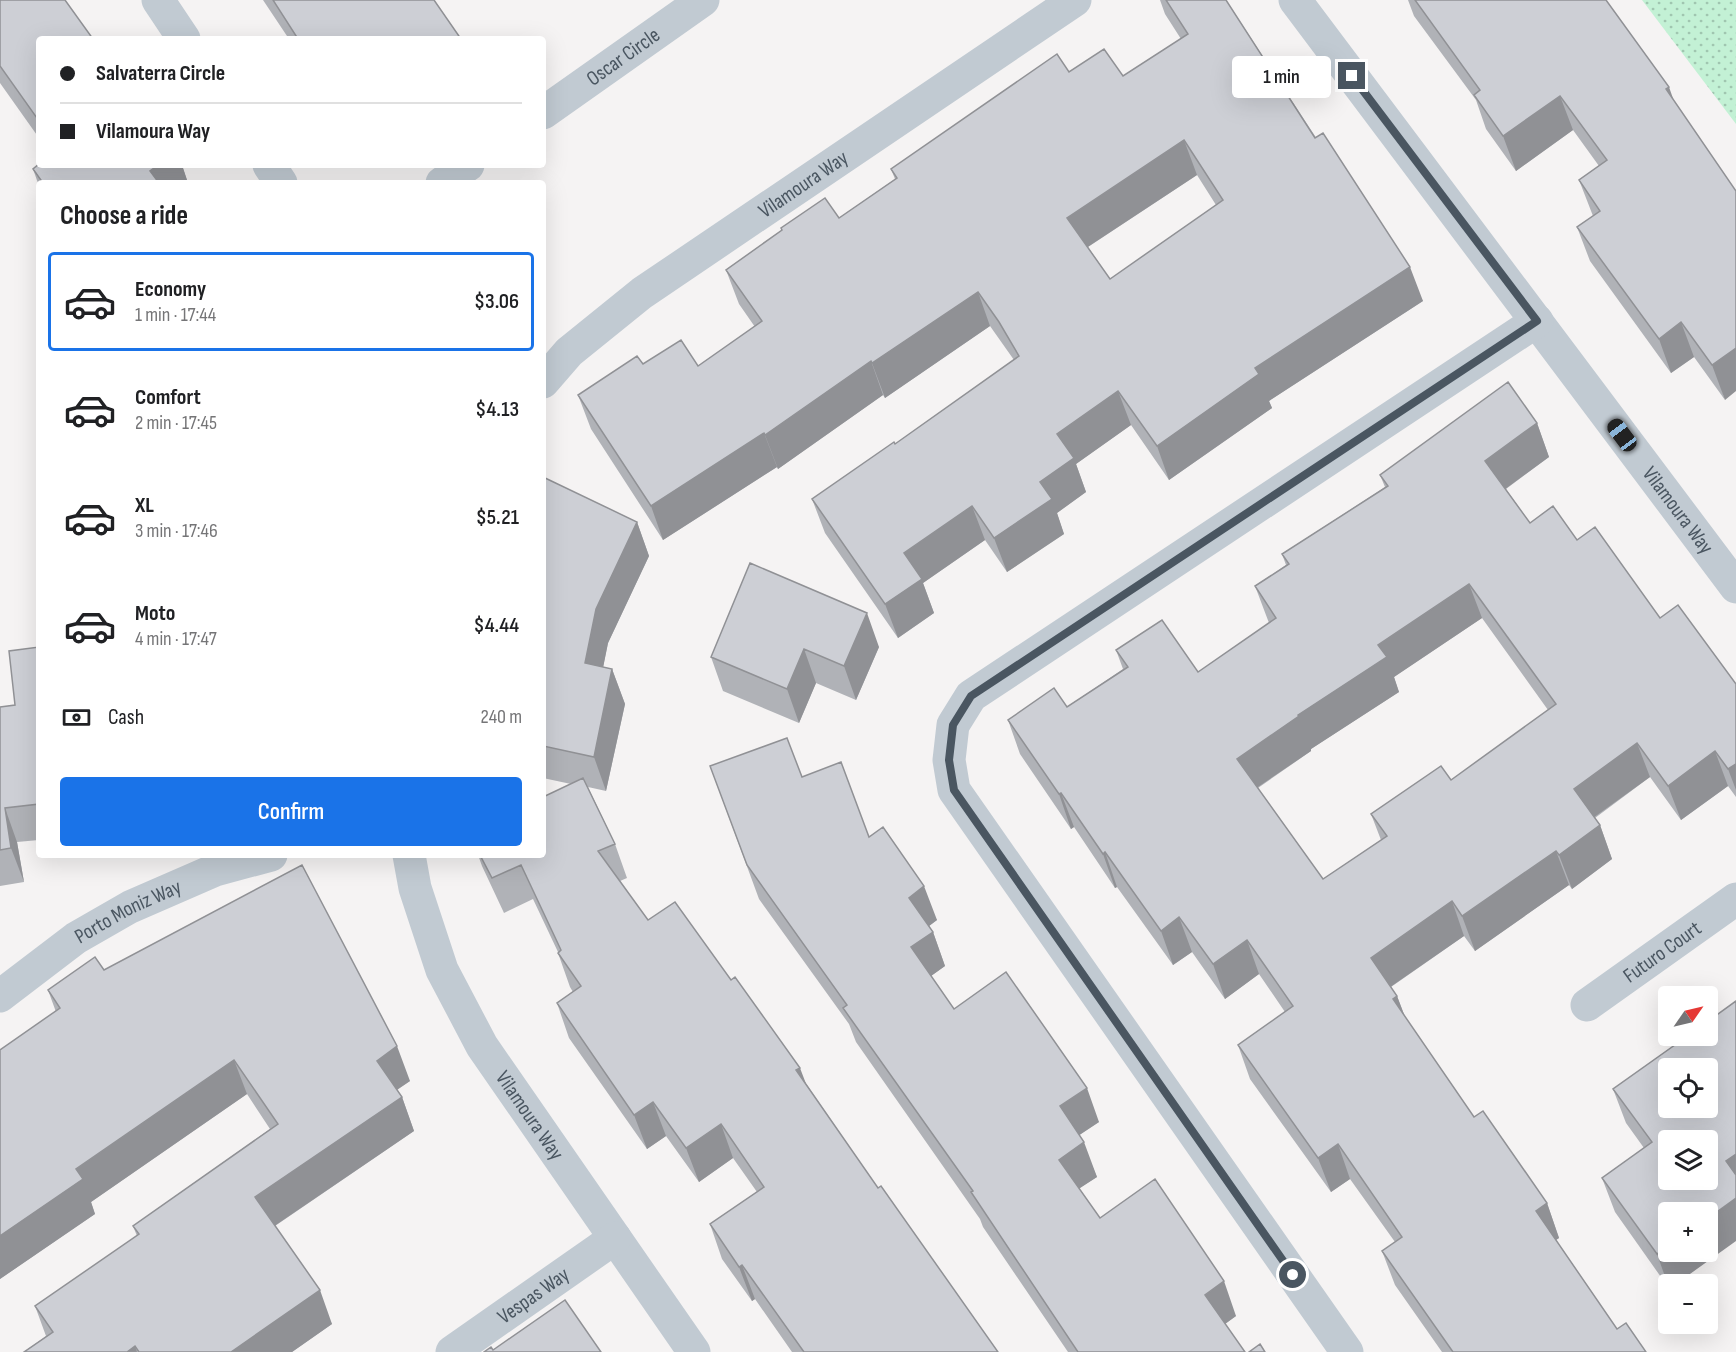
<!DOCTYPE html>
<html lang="en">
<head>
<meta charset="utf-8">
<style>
  :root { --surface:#fff; --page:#f6f6f6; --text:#202124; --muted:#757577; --line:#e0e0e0; --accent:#1a73e8 }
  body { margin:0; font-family:"Sofia Sans Condensed",sans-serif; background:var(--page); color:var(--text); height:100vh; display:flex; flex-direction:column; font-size:22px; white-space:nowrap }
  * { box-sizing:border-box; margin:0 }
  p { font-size:20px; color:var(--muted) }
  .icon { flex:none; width:33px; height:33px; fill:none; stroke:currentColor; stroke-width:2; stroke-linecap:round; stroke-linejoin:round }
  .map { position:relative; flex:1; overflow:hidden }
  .panel { position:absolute; left:36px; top:180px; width:510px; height:678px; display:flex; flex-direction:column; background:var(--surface); border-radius:6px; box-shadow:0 6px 24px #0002 }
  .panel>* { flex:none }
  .banner { position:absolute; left:36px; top:36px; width:510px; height:132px; border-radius:6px; box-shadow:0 6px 24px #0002; display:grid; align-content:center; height:132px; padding:0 24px; background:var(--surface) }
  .needle { width:39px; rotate:56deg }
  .fabs { position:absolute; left:1658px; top:986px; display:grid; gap:12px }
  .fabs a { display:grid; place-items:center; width:60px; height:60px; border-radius:6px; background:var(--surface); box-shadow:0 6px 24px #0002; font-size:30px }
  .end { position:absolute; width:27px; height:27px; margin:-14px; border:8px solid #4a5661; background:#fff; box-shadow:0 0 0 3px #fff }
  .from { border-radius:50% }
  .bubble { position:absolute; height:42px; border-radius:6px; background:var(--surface); box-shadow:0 6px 24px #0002; font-size:20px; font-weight:600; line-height:42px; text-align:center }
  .car { position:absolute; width:18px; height:36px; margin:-18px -9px; border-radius:8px; box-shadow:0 0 4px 2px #0007; background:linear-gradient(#222 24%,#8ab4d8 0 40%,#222 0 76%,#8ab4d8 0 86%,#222 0) }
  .banner b { display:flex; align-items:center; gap:21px; height:57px; font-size:22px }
  .banner b+b { border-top:2px solid var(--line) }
  .banner i { width:15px; height:15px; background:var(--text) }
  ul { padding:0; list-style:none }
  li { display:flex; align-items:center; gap:18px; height:99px; margin:0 12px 9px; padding:0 12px; border:3px solid transparent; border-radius:6px }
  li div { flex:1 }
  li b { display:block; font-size:22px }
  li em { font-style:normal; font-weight:600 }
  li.current { border-color:var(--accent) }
  li>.icon { width:54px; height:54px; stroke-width:1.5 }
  h2 { padding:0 24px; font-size:27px; line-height:72px }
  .pay { display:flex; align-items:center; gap:15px; height:66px; padding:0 24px; font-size:22px }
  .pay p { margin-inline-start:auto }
  .action { display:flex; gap:12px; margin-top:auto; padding:12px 24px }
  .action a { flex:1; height:69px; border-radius:6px; background:var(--accent); color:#fff; font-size:24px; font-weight:600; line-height:69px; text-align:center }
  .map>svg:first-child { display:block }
</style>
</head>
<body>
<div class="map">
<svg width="1736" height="1352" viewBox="0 0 1736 1352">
  <defs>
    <pattern id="park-dots" width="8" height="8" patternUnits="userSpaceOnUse" patternTransform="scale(1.5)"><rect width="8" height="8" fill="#c3f1d5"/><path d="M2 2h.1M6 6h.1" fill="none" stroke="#a0c6b0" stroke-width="1.8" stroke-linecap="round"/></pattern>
  </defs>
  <rect width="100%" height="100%" fill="#f5f3f3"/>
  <path fill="url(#park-dots)" d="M1642,0H1736V124Z"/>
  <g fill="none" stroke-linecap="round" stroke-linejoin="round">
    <g stroke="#c1cad2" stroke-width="33">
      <path d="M158,0L184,39"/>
      <path id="s1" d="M1295,0L1736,587"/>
      <path id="s2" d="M543,113L703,0"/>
      <path d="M269,165L281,183"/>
      <path d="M442,183L468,165"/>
      <path id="s3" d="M543,382L569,352L642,293L1075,0"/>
      <path id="s4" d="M409,855L415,888L442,970L482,1046L694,1352"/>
      <path id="s5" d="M0,996L76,938L130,907L215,870L271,855"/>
      <path id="s6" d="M1587,1005L1736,899"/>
      <path id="s7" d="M452,1352L615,1238"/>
      <path d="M1347,1352L954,790L949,760L953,725L971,696L1537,321"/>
    </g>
  </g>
  <path fill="#b0b2b7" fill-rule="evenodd" d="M0,0L39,39V138L0,83Z
    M263,0H434L461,39H289Z
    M1160,0H1226L1423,301L1269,401L1272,408L1169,480L1131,425L1076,464L1086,492L1057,513L1064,534L1007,572L985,540L923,583L934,613L898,638L825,533L812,499L895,444L1014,360L990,326L885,398L883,395L778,469L777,467L663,540L591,429L578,395L643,364L698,366L755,327L739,304L726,270L782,230L781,228L839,218L895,179L891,169L1069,72L1123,76L1181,39L1165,14ZM1197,175L1216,205L1110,279L1088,247Z
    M1408,0H1606L1725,400L1694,357L1671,373L1590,261L1577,227L1593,216L1579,180L1599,166L1573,130L1516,171L1486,129L1476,100L1414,16Z
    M182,165L188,183H39V186L33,169Z
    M1537,423L1549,457L1506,489L1530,523L1577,540L1660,618L1736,684V797L1728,786L1681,820L1650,777L1595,818L1600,825L1612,859L1572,889L1569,885L1475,951L1464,936L1391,987L1397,996L1405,1017L1474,1117L1547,1203L1559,1238L1556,1240L1617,1329L1646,1352H1442L1395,1285L1382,1251L1395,1242L1350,1179L1331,1192L1250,1079L1238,1045L1285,1012L1259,974L1225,999L1192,952L1173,965L1117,887L1115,888L1074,827L1071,829L1020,754L1008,720L1067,707L1123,669L1116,650L1198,672L1269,623L1255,586L1286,565L1282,554L1385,487L1380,475ZM1482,618L1548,710L1451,780L1371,814L1381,840L1323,879L1258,788L1311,751V749L1399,692L1394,677Z
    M543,477L637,522L649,556L608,643L603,667L612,669L625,704L606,791L588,787L615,844L627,878L620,881L648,920L807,1085L878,1188L998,1352H792L755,1299L752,1301L722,1259L710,1224L757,1192L733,1158L699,1182L666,1136L647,1149L569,1038L557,1003L573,992L570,987L558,953V952L533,899L504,913L482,866L478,855H543L571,784L543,778Z
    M750,563L879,647L856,700L816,683L799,723L723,691L711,657Z
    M39,647V840L17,842L24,882L0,886V707L15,705Z
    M710,766L802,777L869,837L937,920L929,926L933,932L945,966L931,976L954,1009L1099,1122L1079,1135L1097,1177L1079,1188L1100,1218L1236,1316L1225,1324L1245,1352H1068L983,1227L980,1219L856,1042L849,1024L759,899Z
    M104,970L410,1081L397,1090L402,1097L414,1131L275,1226L332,1324L292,1352H24L46,1336L35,1306L137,1236L133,1226L270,1129L247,1094L91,1202L95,1214L0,1279V1050L56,1012L48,990Z
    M1736,1001L1668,1284V1287L1615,1212L1602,1178L1644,1148L1626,1123L1613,1089Z"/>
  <path fill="#909195" d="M1669,87L1681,121L1666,89Z
    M1560,96L1573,130L1516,171L1503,136Z
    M1184,140L1197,175L1080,252L1067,218Z
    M158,165H182L188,183H155L150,171Z
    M1410,267L1423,301L1269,401L1272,408L1169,480L1157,446L1255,368Z
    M978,292L990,326L885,398L872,363Z
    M1681,322L1694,357L1671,373L1659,339Z
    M1736,348V391L1725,400L1712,365Z
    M871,361L883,395L778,469L765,435Z
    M1118,391L1131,425L1076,464L1086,492L1057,513L1064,534L1007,572L994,538L1057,434Z
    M1537,423L1549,457L1497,495L1485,461Z
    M764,433L777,467L663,540L651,506Z
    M972,506L985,540L923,583L934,613L898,638L885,604L904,553Z
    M637,522L649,556L608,643L597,698L585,663L596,609Z
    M1469,584L1482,618L1394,677L1399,692L1311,749V751L1249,793L1237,759L1298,715L1378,645Z
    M867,613L879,647L856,700L844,666Z
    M804,649L816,683L799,723L787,689Z
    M612,669L625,704L606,791L594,757Z
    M1637,743L1650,777L1586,823L1574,789Z
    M1715,751L1728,786L1681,820L1668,786Z
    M1736,764V790L1728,769Z
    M1061,793L1074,827L1071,829L1059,794Z
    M5,808L17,842L24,882L11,848Z
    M1600,825L1612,859L1572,889L1559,855Z
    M1556,851L1569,885L1475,951L1462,916Z
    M1105,852L1117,887L1115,888L1103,854Z
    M924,886L937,920L921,932L909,898Z
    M1452,901L1464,936L1383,992L1371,958Z
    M1179,917L1192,952L1173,965L1161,931Z
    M933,932L945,966L924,981L911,947Z
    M1247,940L1259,974L1225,999L1213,964Z
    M1397,996L1410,1030L1393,999Z
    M397,1046L410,1081L389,1095L377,1061Z
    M234,1060L247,1094L91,1202L95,1214L0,1279V1236L76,1169Z
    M800,1068L813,1102L796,1070Z
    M1087,1088L1099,1122L1072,1140L1060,1106Z
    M402,1097L414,1131L267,1231L255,1197Z
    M653,1102L666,1136L647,1149L634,1115Z
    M721,1124L733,1158L699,1182L686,1148Z
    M1084,1142L1097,1177L1071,1194L1059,1160Z
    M1338,1144L1350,1179L1331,1192L1318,1158Z
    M1736,1154V1188L1726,1161Z
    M1736,1198V1241L1676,1284L1668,1285L1657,1254L1668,1247V1251H1707V1219Z
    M1547,1203L1559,1238L1548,1245L1536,1211Z
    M742,1265L755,1299L752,1301L739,1267Z
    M1224,1281L1236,1316L1218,1329L1205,1295Z
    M320,1290L332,1324L292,1352H231Z
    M135,1346L137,1352H127Z"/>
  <path fill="#cdcfd5" stroke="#909195" stroke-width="1.5" fill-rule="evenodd" d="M0,0H65L93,39H39V121L0,66Z
    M273,0H434L461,39H298Z
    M1166,0H1226L1315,138L1323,133L1410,267L1255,368L1259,374L1157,446L1118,391L1057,434L1074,458L1040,482L1052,499L994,538L972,506L904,553L922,579L885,604L812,499L894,442L895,444L1019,356L999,322L978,292L872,363L871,361L765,435L764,433L651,506L578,395L637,356L643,364L681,340L698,366L762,321L726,270L782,230L781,228L825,198L839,218L897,178L891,169L1057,54L1069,72L1104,49L1123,76L1188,34ZM1184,140L1223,200L1110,279L1067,218Z
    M1415,0H1606L1669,87L1666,89L1736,191V348L1712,365L1681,322L1659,339L1577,227L1600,211L1579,180L1607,160L1560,96L1503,136L1474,95L1480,90Z
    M39,164L158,165L150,171L159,183H43L33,169Z
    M1508,382L1537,423L1485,461L1530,523L1553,506L1577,540L1595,527L1660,618L1678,605L1736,684V764L1728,769L1715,751L1668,786L1637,743L1574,789L1600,825L1559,855L1556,851L1462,916L1452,901L1371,958L1397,996L1393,999L1474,1117L1483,1111L1547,1203L1536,1211L1617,1329L1626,1323L1646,1352H1453L1382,1251L1402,1237L1338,1144L1318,1158L1238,1045L1293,1006L1247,940L1213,964L1179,917L1161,931L1105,852L1103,854L1061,793L1059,794L1008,720L1054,688L1067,707L1128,667L1116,650L1162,620L1198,672L1276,618L1255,586L1289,564L1282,554L1388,486L1380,475ZM1469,584L1556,704L1451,780L1441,766L1371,814L1387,836L1323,879L1237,759L1299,716L1298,715L1387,657L1378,645Z
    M543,477L637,522L596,609L585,663L612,669L594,757L543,746Z
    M750,563L867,613L844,666L804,649L787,689L711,657Z
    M39,647V804L5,808L11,848L0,850V707L15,705L9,651Z
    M787,738L802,777L841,762L869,837L883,827L924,886L909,898L933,932L911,947L954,1009L1006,972L1087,1088L1060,1106L1084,1142L1059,1160L1100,1218L1155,1179L1224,1281L1205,1295L1245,1352H1078L971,1192L973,1191L843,1008L847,1005L747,865L710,766Z
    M583,778L615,844L598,851L648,920L675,902L731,980L735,977L800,1068L796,1070L878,1188L881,1186L998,1352H804L742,1265L739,1267L710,1224L764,1187L721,1124L686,1148L653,1102L634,1115L557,1003L581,986L558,953L561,950L521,865L492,878L480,855H543V797Z
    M302,865L397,1046L377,1061L402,1097L255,1197L320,1290L231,1352H139L135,1346L127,1352H24L53,1332L35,1306L139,1234L133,1226L278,1124L234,1060L76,1169L83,1179L0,1236V1050L60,1008L48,990L95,957L104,970Z
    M1736,1001V1154L1726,1161L1736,1175V1198L1707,1219V1212H1668V1247L1657,1254L1602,1178L1652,1142L1613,1089L1689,1035H1707V1022ZM1668,1068H1707V1107H1668ZM1668,1140H1707V1179H1668Z
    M565,1300L601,1352H484L491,1347L493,1350Z
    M1260,1344L1265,1352H1249Z"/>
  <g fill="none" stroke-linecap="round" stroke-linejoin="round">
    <path stroke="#4a5661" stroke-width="8" d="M1293,1275L954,790L949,760L953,725L971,696L1537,321L1352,76"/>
  </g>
  <g text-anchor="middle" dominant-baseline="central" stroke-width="5" stroke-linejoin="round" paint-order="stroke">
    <g font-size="21" fill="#4a5661" stroke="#fff">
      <text stroke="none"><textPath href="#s2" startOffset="98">Oscar Circle</textPath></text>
      <text stroke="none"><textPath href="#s3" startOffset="328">Vilamoura Way</textPath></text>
      <text stroke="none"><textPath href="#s1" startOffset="638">Vilamoura Way</textPath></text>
      <text stroke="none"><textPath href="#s5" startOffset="154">Porto Moniz Way</textPath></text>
      <text stroke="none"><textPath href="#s6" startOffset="92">Futuro Court</textPath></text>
      <text stroke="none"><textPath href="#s4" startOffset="290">Vilamoura Way</textPath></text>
      <text stroke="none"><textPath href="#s7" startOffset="99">Vespas Way</textPath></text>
    </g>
  </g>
</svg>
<div class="fabs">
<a><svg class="needle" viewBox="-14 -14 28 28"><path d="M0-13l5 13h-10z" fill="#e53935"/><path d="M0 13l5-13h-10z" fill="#757577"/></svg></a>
<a><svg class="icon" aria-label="locate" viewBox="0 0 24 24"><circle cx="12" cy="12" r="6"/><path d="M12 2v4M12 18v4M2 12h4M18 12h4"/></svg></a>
<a><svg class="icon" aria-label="layers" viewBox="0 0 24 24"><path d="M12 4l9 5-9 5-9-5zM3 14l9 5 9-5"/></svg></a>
<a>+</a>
<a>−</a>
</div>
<i class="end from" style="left:1293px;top:1275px"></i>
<i class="end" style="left:1352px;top:76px"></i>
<div class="bubble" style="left:1232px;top:56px;width:99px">1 min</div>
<i class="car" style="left:1622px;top:435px;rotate:323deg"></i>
<div class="banner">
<b><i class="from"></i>Salvaterra Circle</b>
<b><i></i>Vilamoura Way</b>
</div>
<section class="panel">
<h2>Choose a ride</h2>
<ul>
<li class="current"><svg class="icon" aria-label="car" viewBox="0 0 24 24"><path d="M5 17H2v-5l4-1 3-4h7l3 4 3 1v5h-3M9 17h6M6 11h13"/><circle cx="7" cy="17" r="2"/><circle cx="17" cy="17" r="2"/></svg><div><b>Economy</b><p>1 min · 17:44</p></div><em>$3.06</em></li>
<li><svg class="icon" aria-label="car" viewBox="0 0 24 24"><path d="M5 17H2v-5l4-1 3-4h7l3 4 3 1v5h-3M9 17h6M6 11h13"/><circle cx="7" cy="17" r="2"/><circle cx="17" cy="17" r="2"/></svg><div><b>Comfort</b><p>2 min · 17:45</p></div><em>$4.13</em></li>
<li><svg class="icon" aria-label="car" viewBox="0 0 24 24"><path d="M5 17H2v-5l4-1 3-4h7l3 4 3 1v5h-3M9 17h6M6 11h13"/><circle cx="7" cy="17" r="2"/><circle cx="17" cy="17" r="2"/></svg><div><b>XL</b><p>3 min · 17:46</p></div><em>$5.21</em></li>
<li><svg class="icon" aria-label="car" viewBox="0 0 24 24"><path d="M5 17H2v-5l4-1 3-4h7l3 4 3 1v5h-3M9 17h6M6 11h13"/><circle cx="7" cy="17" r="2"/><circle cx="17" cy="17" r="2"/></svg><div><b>Moto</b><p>4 min · 17:47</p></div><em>$4.44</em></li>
</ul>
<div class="pay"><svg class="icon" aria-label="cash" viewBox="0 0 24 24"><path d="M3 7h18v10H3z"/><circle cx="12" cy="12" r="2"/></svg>Cash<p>240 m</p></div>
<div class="action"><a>Confirm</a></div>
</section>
</div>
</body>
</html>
